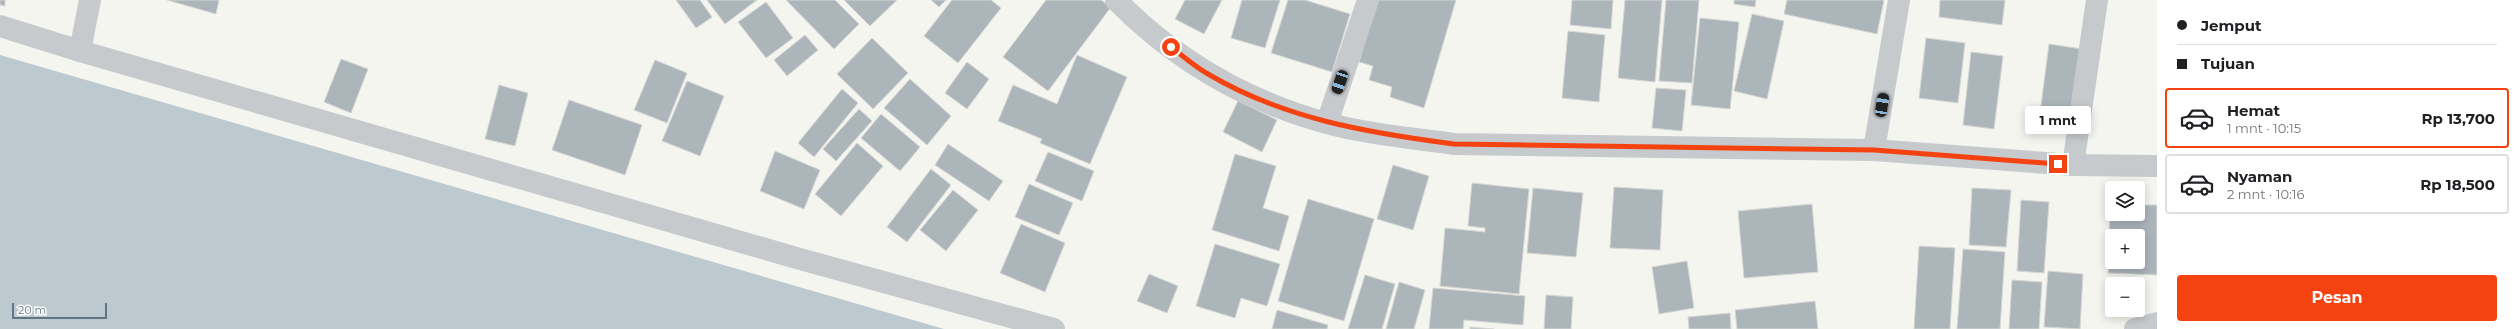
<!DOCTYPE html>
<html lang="id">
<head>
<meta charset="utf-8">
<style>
  :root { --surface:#fff; --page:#f6f6f6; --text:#202124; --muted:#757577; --line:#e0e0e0; --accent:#f54211 }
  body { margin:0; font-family:Montserrat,sans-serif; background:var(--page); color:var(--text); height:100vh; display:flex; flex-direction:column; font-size:15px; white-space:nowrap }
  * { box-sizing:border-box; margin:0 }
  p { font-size:13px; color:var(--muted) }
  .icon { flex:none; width:22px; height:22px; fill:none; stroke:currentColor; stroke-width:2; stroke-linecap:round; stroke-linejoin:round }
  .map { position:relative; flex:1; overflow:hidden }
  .sheet { display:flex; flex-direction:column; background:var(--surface); width:360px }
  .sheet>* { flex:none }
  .banner { display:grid; align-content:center; height:88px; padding:0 20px; background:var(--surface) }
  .fabs { position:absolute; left:2105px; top:181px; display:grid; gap:8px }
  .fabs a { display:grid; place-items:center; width:40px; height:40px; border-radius:4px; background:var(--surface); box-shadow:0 2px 10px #0003; font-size:20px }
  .scale { position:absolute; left:12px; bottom:10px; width:95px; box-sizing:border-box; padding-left:4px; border:2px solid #617585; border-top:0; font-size:11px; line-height:14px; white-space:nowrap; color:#617585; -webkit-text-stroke:3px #fff; paint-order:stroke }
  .end { position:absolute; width:18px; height:18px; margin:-9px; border:5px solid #f54211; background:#fff; box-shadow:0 0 0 2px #fff }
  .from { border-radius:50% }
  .bubble { position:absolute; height:28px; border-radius:4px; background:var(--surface); box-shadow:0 2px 10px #0003; font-size:13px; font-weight:700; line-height:28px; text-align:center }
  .car { position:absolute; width:12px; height:24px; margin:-12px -6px; border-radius:5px; box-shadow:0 0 3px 1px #0007; background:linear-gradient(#222 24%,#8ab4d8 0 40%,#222 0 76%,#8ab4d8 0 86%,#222 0) }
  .banner b { display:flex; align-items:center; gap:14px; height:38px; font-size:15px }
  .banner b+b { border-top:1px solid var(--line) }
  .banner i { width:10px; height:10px; background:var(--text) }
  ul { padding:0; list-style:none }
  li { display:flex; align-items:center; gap:12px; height:60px; margin:0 8px 6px; padding:0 12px; border:2px solid var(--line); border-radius:4px }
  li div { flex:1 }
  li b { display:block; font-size:15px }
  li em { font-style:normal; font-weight:700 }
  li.on { border-color:var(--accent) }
  li>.icon { width:36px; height:36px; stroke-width:1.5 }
  .cta { display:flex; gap:8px; margin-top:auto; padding:8px 20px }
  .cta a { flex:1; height:46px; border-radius:4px; background:var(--accent); color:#fff; font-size:16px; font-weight:700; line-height:46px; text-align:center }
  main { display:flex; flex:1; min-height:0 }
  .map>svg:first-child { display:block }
</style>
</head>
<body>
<main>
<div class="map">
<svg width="2157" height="329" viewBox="0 0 2157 329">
  <rect width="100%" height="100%" fill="#f5f5f0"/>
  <path fill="#bcc9ce" d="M0,55L944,329H0Z"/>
  <path fill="#acb5ba" stroke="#d6d6d3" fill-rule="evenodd" d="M0,0H5V6L0,5Z
    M167,0H219L216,14Z
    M676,0H700L712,17L696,28Z
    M707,0H757L725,24Z
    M786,0H835L859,24L834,49Z
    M844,0H897L870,26Z
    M931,0H946L939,7Z
    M952,0H991L1001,8L958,63L924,36Z
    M1046,0H1101L1111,7L1048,91L1003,57Z
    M1185,0H1222L1204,34L1175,19Z
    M1242,0H1280L1265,48L1231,38Z
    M1288,0H1305L1350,14L1332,72L1271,53Z
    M1377,0H1456L1424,108L1390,97L1392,87L1369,80L1373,66L1359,62Z
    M1572,0H1613L1611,29L1570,25Z
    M1625,0H1662L1655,82L1618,78Z
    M1666,0H1699L1692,83L1659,81Z
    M1734,0H1756L1755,7L1734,4Z
    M1787,0H1884L1877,34L1784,14Z
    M1940,0H2005L2002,25L1939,17Z
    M766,2L793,38L766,58L738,22Z
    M1752,14L1784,21L1767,99L1734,91Z
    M1700,18L1739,22L1730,109L1691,105Z
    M1568,31L1605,35L1599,102L1562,98Z
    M805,35L818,50L787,76L774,60Z
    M872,38L908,73L873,109L837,74Z
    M1926,38L1965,43L1958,103L1919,98Z
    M2049,44L2082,49L2074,118L2040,113Z
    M1971,52L2003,56L1994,129L1963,125Z
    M1077,55L1127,77L1090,164L1040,143L1042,139L998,121L1013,85L1057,104Z
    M341,59L368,69L351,113L324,102Z
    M655,60L687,73L667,123L634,110Z
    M967,62L989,79L967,109L945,93Z
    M910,79L951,116L927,145L884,108Z
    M687,81L724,96L700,156L662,141Z
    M499,85L528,93L515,146L485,139Z
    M1656,88L1686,90L1682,131L1652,128Z
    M842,89L858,103L814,157L798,143Z
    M569,100L642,125L625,175L552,150Z
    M1238,101L1277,120L1262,152L1223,132Z
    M859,109L872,121L836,161L823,149Z
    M881,114L920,147L900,171L861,138Z
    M857,143L883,166L841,216L815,194Z
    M948,144L1003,181L989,201L935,165Z
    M775,151L820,170L804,209L760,191Z
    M1048,152L1094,171L1082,201L1035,181Z
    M1235,154L1276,166L1263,208L1289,216L1279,251L1212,230Z
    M1393,165L1429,176L1413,230L1377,219Z
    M931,169L951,185L907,242L887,227Z
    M1472,183L1529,189L1519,294L1440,286L1445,228L1485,232V228L1468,226Z
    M1029,184L1073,203L1059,235L1015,217Z
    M1614,187L1663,190L1660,250L1610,248Z
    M1533,188L1583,193L1576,257L1527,253Z
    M1972,188L2011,190L2006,247L1969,245Z
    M953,190L978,210L946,251L920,230Z
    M1308,199L1374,219L1344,321L1278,301Z
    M2021,200L2049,202L2044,273L2017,271Z
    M1812,204L1818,272L1744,278L1738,211Z
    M2110,204L2112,214H2138V205H2157V275L2108,273ZM2112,236H2138V262H2112Z
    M1021,224L1065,243L1045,292L1000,273Z
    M1215,244L1280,264L1267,306L1241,298L1235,318L1196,306Z
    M1919,246L1955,248L1950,329H1914Z
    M1963,249L2005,252L2000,329H1957Z
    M1687,261L1694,308L1659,314L1652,267Z
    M2048,271L2083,274L2080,329L2044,327Z
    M1149,274L1178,286L1167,313L1137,301Z
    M1365,275L1395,284L1382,329H1348Z
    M2012,280L2042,282L2039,329H2009Z
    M1399,282L1425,290L1414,329H1386Z
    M1433,288L1525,296L1523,325L1464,320L1463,329H1429Z
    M1546,295L1573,297L1571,329H1544Z
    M1815,301L1818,329H1737L1735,310Z
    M1277,310L1328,325L1327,329H1272Z
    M1730,313L1731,329H1689L1688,317Z
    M1470,327L1494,329H1470Z"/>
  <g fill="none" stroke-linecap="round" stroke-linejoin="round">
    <path stroke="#c7cacd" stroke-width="22" d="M1116,0C1174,59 1246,101 1326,123C1367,134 1412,138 1454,144L1874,150L2073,165L2157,166
      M80,51L90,0
      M1327,123L1368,0
      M1874,150L1899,0
      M2073,165L2097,0"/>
    <path stroke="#c7cacd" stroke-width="22" d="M0,26L80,51L800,259L1054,329
      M2135,329L2157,323"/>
  </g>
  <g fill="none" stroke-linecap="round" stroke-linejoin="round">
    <path stroke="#f54211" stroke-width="5" d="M1171,47C1183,56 1195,67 1208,74C1284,119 1369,133 1454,144L1874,150L2058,164"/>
  </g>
</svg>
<div class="fabs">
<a><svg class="icon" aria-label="layers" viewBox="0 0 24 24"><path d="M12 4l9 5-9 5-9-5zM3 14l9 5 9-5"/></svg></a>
<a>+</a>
<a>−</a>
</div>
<div class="scale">20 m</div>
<i class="end from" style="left:1171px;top:47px"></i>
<i class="end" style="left:2058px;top:164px"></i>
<div class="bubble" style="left:2025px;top:106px;width:66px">1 mnt</div>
<i class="car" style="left:1340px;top:82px;rotate:199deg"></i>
<i class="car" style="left:1882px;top:105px;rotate:9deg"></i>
</div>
<section class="sheet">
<div class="banner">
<b><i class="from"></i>Jemput</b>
<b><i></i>Tujuan</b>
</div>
<ul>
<li class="on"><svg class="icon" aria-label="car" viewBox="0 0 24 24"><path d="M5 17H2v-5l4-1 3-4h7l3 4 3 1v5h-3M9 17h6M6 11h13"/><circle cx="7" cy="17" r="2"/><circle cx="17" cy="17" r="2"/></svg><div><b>Hemat</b><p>1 mnt · 10:15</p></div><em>Rp 13,700</em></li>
<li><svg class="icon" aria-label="car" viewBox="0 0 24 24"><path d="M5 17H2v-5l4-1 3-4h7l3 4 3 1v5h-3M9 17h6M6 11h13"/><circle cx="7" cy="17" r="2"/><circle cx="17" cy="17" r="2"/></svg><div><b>Nyaman</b><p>2 mnt · 10:16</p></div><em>Rp 18,500</em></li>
</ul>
<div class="cta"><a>Pesan</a></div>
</section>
</main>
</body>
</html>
